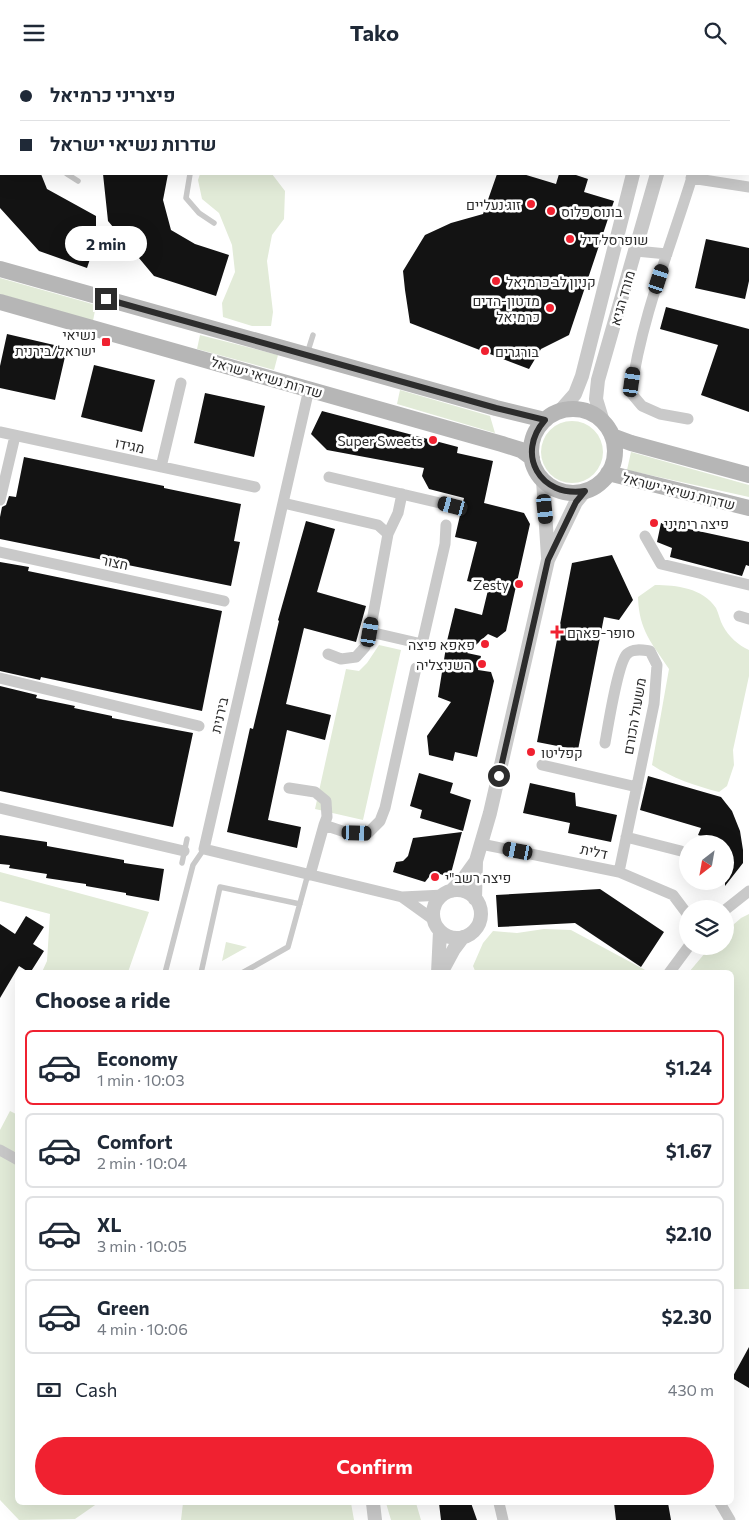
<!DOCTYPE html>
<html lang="en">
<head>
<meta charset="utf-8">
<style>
  :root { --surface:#fff; --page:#f6f6f7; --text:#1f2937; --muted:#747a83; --line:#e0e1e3; --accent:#f02130 }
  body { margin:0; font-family:Commissioner,Heebo,sans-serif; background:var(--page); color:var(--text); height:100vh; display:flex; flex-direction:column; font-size:19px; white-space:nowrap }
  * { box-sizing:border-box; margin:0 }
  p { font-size:16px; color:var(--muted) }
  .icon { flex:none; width:28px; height:28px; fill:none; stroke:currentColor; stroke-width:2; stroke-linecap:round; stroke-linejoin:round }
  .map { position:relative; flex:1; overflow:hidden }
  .drawer { position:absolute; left:15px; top:905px; width:719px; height:535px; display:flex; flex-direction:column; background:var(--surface); border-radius:8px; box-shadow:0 5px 20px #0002 }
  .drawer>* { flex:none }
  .top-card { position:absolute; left:0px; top:0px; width:750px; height:110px; box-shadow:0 5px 20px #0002; display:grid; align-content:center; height:110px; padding:0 20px; background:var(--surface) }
  .needle { width:32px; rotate:211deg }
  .controls { position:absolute; left:679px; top:770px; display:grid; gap:10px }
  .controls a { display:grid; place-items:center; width:55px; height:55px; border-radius:50%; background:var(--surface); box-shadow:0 5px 20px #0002; font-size:25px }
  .end { position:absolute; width:22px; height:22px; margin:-11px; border:6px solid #2c2c2c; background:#fff; box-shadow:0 0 0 2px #fff }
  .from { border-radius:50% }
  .bubble { position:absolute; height:35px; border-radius:18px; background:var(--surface); box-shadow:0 5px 20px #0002; font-size:16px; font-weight:700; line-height:35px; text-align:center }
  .car { position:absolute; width:15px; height:30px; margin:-15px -8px; border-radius:6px; box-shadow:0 0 4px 1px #0007; background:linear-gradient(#222 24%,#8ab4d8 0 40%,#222 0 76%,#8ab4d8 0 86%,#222 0) }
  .top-card b { display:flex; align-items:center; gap:18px; height:48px; font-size:19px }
  .top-card b+b { border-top:1px solid var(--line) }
  .top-card i { width:12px; height:12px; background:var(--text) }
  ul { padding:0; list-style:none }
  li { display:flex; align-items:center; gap:15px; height:75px; margin:0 10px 8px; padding:0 10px; border:2px solid var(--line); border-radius:8px }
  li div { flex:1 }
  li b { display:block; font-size:19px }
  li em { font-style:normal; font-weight:700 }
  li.on { border-color:var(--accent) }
  li>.icon { width:45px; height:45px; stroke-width:1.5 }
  h2 { padding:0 20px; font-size:22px; line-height:60px }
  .pay { display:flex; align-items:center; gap:12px; height:55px; padding:0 20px; font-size:19px }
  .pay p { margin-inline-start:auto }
  .button { display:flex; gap:10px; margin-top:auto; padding:10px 20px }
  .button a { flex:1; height:58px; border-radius:30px; background:var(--accent); color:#fff; font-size:20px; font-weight:700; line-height:58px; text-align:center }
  header { display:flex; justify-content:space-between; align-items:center; height:65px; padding:0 20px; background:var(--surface); font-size:22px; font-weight:700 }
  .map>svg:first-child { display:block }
</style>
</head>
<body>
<header><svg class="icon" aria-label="menu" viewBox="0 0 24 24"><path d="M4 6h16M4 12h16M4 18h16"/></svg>Tako<svg class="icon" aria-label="search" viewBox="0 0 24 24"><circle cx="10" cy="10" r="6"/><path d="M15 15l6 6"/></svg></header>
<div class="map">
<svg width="749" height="1455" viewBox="0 0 749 1455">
  <rect width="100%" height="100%" fill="#fff"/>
  <path fill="#e2ebd8" d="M279,0H444L445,1H279Z
    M200,109H272L285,126L284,154L272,170L267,196L273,247L271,261H252L223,252L222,238L235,207L232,180L219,148L202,134L198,115Z
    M0,213L96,240L93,256L0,229Z
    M200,270L278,290L274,305L197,284Z
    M400,325L490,351L495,368L397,339Z
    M541 387a31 31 0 1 1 62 0a31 31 0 1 1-62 0Z
    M631,387L749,420V432L627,405Z
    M655,520C676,520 703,523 716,543C719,549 720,556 723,561C729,572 738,580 749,585V611L733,685L734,700L727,721L719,727C696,721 672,713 652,700L669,604C652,578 639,566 638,532Z
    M379,580L401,585L363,755L315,744L346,604L359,606L367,598Z
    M0,807L149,847L128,907H42L47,896L50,849L0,836Z
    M749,849V1224H731V908L689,907L711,881H725V867L741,853Z
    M544,864L571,865L647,906L646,908H476L473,901L483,878L493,866L517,868Z
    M226,877L247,882L222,896Z
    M10,1046L18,1050V1438H98L75,1454L19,1455L0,1435V1065Z
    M183,1438H351L354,1455H181Z
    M386,1438H416L421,1455H391Z"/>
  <path fill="#131313" d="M0,109H41L47,124L96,151V176L87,203L39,186L0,143Z
    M103,109H168L163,135L171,165L195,179L229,190L216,231L154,211L108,156Z
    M497,109H523L556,119L559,109H573L588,114L584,127L614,136L569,270L541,284L529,304L410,258L405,225L403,206L425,170L451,158L483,149Z
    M706,174L749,183V216L745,234L695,223Z
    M666,242L749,264V347L701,330L718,280L660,264Z
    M7,269L67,283L55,335L0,323V301Z
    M94,300L155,315L142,367L81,352Z
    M205,328L265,341L254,392L194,378Z
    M322,346L458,382L457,388L493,396L484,438L524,448L530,459L506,566L497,573L488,569L467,588L481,591L478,605L491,607L494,616L477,692L455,687L453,696L429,690L427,671L451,637L438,632L447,576L455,543L482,550L489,521L467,516L477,477L455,472L464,433L429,424L422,411L424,403L327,385L311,369Z
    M24,392L164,421V423L241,439L234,476L240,477L231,521L0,474V452L2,442L6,440L9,431L16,432Z
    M306,456L335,464L317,527L366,541L356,577L304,563L286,639L331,650L325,675L287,665L268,755L301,762L297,783L227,767L250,663L253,664L279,556L278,555Z
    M661,458L749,477V501L746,500L742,511L670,492L672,483L657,477Z
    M612,490L633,535L619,555L604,552L578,685L537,677L572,498Z
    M0,497L29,502L28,506L222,546L202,646L41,612L40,615L0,606Z
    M0,621L37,630L36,633L75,641L74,643L112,651V653L193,668L173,762L0,726Z
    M419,708L453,718L450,728L471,735L463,766L420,753L422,745L410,741Z
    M648,711L721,732L732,746L740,766L743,785V798L725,821V779H714V775L698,770L701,763L640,745Z
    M530,718L575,728L576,741L617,750L611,777L568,768L570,758L523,748Z
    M462,767L450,812L433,807L425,817L393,807L396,797L403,796L408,791L413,773Z
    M0,770L47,777V781L124,795V798L164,804L159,836L126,830V828L86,821V819L46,813L47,809L9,803L10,800L0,799Z
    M600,824L664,867L641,902L575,858L498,862L496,830Z
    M26,851L44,862L33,879L44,886L30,908L19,901L0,933V859L15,869Z
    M749,1282V1323L732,1313Z
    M439,1438H471L477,1455H441Z
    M614,1438H668L671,1455H616Z"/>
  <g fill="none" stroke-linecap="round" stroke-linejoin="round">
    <path stroke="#c9c9c9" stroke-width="5.5" d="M67,109L78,116
      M190,109L186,133L199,148L214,158
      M307,289L313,270
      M182,798L187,774
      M165,908L193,800L204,784
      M201,908L220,822L300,839
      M242,908L288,882L308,809"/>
    <path stroke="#c9c9c9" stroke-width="11" d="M547,0L548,1
      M52,1V0
      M152,1V0
      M560,1L562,0
      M709,1V0
      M0,5H1
      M691,113L749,122
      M636,186L667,189
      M309,324L204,784L402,832L444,830
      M688,354L660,349L642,341L631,328C641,253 671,181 693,109
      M0,367L255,422
      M161,402L181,318
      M329,412L453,441
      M0,435L15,371
      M283,438L378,460L388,469L370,567
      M388,469L398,448L402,429
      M645,471L661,499L749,520
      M0,487L224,536
      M739,551L749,554
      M328,589L341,594L356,592L365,582L370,567L422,579L445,479L446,460
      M0,613L199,661
      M605,678C608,661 618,598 627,589C633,583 643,585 650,586L657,600L654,639L619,807
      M542,700L637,722
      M289,723L315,727L326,736L327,752L324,760
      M0,743L184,786
      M626,772L681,786
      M481,779L619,807L673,830L688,850
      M310,810L324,760L345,767L368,768L380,756L385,743L416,603
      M402,832L434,855
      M725,845L749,826
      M669,908L689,881
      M0,1085L18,1095
      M499,1438L503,1455
      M720,1438L730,1455"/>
    <path stroke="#c9c9c9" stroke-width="14" d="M658,1V0
      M677,1V0
      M560,346L575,329L582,311L633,109
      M603,357L596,334L598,315L657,109
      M543,415L548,492
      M433 849a24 24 0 1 1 48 0a24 24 0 1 1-48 0Z
      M451,826L463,814L476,796
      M475,834L476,796L490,748L548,495L576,437L585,426
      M438,908L440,866
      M441,908L454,884L463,872
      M373,1438L375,1455"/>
    <path stroke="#b6b6b6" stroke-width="16" d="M0,204L496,343L545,355
      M0,237L502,379L521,385L532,393
      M531 386a42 42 0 1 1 84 0a42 42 0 1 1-84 0Z
      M612,371L631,378L749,410
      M608,408L749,443"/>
  </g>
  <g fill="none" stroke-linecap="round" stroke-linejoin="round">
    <path stroke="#2c2c2c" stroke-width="6" d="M106,234L496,343L545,355C515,389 540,433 585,426L576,437L548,495L499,711"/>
  </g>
  <g fill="#f02130" stroke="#fff" stroke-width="2">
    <circle cx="531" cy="139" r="5"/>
    <circle cx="551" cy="146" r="5"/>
    <circle cx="570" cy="174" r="5"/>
    <circle cx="496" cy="216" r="5"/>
    <circle cx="550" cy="243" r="5"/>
    <rect x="101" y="272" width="10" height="10" rx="2.5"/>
    <circle cx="485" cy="286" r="5"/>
    <circle cx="433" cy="375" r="5"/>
    <circle cx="654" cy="458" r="5"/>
    <circle cx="519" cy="519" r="5"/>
    <path d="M554.5 559.5h5v5h5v5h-5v5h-5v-5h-5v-5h5z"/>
    <circle cx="485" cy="579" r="5"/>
    <circle cx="482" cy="599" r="5"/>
    <circle cx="531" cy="687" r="5"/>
    <circle cx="435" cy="812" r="5"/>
  </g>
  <g text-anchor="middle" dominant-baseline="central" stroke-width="5" stroke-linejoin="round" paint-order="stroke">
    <g font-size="14" fill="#2c2c2c" stroke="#fff" text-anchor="start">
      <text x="521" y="139" text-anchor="end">זוג נעליים</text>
      <text x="561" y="146">בונוס פלוס</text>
      <text x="580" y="174">שופרסל דיל</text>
      <text x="506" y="216">קניון לב כרמיאל</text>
      <text x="540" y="235" text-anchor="end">מדטון-הדים<tspan x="540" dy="16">כרמיאל</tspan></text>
      <text x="96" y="269" text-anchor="end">נשיאי<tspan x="96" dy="16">ישראל/בירנית</tspan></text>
      <text x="495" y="286">בורגרים</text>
      <text x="423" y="375" text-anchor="end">Super Sweets</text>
      <text x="664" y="458">פיצה רימיני</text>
      <text x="509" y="519" text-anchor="end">Zesty</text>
      <text x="567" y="567">סופר-פארם</text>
      <text x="475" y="579" text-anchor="end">פאפא פיצה</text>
      <text x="472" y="599" text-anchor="end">השניצליה</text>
      <text x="541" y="687">קפליטו</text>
      <text x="445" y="812">פיצה רשב"י</text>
    </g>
    <g font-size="14" fill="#2c2c2c" stroke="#fff">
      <text transform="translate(622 233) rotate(-74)">מורד הגיא</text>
      <text transform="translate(267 312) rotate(16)">שדרות נשיאי ישראל</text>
      <text transform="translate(130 380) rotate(12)">מגידו</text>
      <text transform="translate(679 426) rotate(14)">שדרות נשיאי ישראל</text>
      <text transform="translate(115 497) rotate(12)">חצור</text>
      <text transform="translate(219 650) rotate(-77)">בירנית</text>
      <text transform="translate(634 651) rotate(-80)">משעול הכורם</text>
      <text transform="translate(594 786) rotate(12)">דלית</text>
    </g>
  </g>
</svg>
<div class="controls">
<a><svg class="needle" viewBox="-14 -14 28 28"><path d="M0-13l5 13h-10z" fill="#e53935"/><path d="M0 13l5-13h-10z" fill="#747a83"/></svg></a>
<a><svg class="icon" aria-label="layers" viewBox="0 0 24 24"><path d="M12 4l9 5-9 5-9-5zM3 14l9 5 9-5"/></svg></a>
</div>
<i class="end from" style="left:499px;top:711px"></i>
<i class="end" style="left:106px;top:234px"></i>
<div class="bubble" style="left:65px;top:161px;width:82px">2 min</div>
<i class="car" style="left:659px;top:214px;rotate:18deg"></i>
<i class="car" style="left:632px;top:317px;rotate:8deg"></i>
<i class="car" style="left:453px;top:441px;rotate:285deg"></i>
<i class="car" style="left:545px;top:444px;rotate:174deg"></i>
<i class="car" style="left:370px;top:567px;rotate:10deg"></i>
<i class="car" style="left:357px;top:768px;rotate:92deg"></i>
<i class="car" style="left:518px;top:786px;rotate:281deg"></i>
<div class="top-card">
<b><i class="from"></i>פיצריני כרמיאל</b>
<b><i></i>שדרות נשיאי ישראל</b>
</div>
<section class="drawer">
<h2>Choose a ride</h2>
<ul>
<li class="on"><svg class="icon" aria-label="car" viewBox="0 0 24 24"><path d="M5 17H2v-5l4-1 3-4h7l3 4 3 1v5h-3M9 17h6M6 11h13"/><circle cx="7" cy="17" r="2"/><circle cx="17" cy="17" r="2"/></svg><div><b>Economy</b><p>1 min · 10:03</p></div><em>$1.24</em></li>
<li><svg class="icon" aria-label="car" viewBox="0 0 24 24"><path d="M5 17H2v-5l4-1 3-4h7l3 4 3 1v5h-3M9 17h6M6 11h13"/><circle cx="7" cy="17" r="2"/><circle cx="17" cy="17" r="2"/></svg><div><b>Comfort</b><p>2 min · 10:04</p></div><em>$1.67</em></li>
<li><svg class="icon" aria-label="car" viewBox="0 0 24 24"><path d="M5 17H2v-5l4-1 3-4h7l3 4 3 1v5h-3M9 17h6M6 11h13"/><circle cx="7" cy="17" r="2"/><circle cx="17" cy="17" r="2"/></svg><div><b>XL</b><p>3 min · 10:05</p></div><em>$2.10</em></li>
<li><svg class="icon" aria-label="car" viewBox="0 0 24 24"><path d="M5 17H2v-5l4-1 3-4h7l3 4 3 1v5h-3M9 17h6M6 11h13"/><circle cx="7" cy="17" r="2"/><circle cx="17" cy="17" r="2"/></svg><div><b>Green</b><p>4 min · 10:06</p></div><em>$2.30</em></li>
</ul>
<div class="pay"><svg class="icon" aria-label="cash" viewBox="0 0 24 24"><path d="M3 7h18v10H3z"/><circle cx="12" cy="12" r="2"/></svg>Cash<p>430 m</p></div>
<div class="button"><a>Confirm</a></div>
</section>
</div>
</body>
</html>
